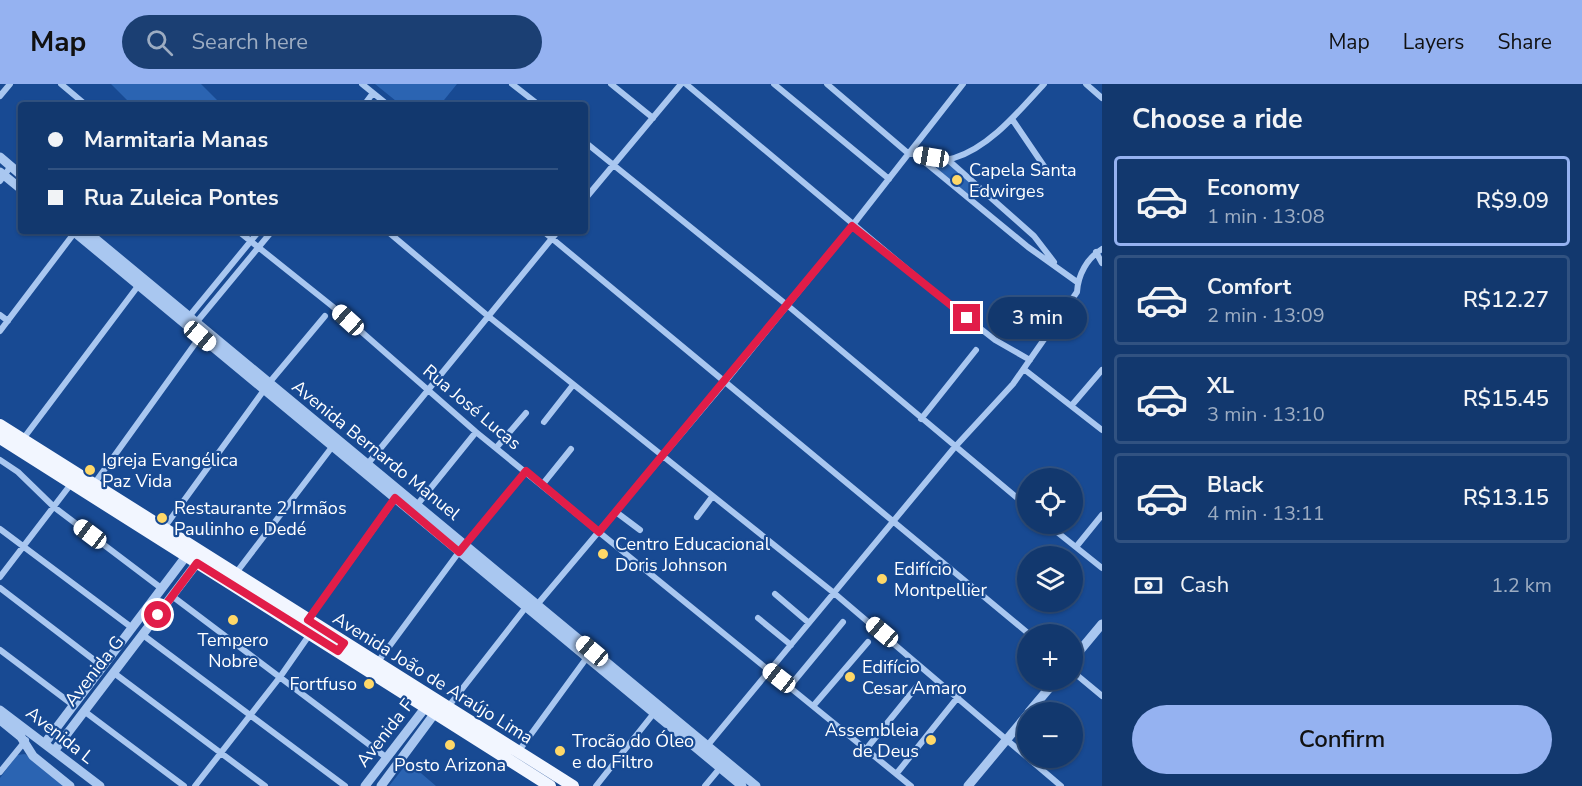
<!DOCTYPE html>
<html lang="en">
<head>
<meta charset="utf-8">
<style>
  :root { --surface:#12386e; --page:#1b3f73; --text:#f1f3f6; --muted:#9cacc2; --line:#315281; --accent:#95b2f1 }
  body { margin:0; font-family:"Nunito Sans",sans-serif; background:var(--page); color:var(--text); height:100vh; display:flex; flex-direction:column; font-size:22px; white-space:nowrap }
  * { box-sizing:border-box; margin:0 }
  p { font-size:20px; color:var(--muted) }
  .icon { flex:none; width:33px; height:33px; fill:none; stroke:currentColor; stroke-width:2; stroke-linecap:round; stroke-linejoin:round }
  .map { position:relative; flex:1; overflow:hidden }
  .drawer { display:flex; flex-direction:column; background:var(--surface); width:480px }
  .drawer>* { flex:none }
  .hud { position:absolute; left:18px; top:18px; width:570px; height:132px; border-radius:6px; box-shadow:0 2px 4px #0004,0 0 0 2px var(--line); display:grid; align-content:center; height:132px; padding:0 30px; background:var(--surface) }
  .fabs { position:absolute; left:1017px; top:384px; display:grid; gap:12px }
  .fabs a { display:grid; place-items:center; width:66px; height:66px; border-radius:50%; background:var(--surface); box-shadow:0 2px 4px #0004,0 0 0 2px var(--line); font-size:30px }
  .end { position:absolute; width:27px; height:27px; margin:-14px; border:8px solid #e11d48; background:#fff; box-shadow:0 0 0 3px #fff }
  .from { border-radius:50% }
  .bubble { position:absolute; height:42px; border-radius:21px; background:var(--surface); box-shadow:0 2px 4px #0004,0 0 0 2px var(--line); font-size:20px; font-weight:600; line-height:42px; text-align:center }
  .car { position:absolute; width:18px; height:36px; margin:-18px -9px; border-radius:8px; box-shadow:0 0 4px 2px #0007; background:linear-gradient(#fff 24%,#345 0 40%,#fff 0 76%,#345 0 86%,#fff 0) }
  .hud b { display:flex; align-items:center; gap:21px; height:57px; font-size:22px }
  .hud b+b { border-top:2px solid var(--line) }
  .hud i { width:15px; height:15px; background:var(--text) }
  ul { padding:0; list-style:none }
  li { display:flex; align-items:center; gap:18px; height:90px; margin:0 12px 9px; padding:0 18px; border:3px solid var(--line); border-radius:6px }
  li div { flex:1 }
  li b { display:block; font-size:22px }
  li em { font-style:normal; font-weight:600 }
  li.current { border-color:var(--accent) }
  li>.icon { width:54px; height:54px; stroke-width:1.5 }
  h2 { padding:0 30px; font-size:27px; line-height:72px }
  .pay { display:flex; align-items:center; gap:15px; height:66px; padding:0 30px; font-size:22px }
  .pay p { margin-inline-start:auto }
  .cta { display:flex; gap:12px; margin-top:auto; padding:12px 30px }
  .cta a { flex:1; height:69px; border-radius:36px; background:var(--accent); color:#111; font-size:24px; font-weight:600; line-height:69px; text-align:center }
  header { display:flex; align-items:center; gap:36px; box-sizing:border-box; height:84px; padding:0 30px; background:var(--accent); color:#111 }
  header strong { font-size:28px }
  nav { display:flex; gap:33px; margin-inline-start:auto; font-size:21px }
  .search { width:420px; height:54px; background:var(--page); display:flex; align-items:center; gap:15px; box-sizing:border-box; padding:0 21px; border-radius:33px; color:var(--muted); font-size:22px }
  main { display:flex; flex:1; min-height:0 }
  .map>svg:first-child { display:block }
</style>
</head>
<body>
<header>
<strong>Map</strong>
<div class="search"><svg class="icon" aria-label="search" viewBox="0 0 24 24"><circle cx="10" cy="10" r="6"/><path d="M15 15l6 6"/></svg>Search here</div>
<nav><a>Map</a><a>Layers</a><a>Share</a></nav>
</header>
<main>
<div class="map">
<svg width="1102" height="702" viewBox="0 0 1102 702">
  <rect width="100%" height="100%" fill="#184a93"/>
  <path fill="#2b64b2" d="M111,0H201L222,21H132Z
    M375,0H457L440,21H401Z
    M933,77H947L975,101L968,110L933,81Z
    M25,670L67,702H0V694L17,671Z
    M408,678L436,702H389Z"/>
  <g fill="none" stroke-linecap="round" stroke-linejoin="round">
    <path stroke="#a9c7f0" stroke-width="6" d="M61,0L86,21
      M362,0L388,21
      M512,0L539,21
      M611,0L653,34
      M686,0L939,212L995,256L1030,276
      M774,0L889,95
      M827,0L909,70H915L1028,163L1077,198
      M1086,0L1102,14
      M0,12L10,0
      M364,21L373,9
      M1012,35L1050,91
      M585,58L787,221L1028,423
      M917,71C928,72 943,78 954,74C990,63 1019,27 1044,0
      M947,75L1034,152L1054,178
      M0,97L11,82
      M585,115L681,0
      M238,147L332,222L476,348L911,702
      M387,147L488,232L834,509L1061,702
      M543,147L1029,550
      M1096,168L1102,179
      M0,231L8,237
      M187,235L259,147
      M195,240L272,147
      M0,247L75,148
      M1025,286L1102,346
      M269,299L325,232
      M1072,321L1102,286
      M921,335L976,266
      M544,338L573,301
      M23,355L138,202
      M496,364L526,329
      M0,376L18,388L54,423L161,504
      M366,382L558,147
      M94,400L202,250
      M542,401L571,365
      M417,421L476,348
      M616,428L640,446
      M697,433L712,413
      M1047,440L1102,484
      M164,444L264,306
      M0,445L131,543
      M1076,463L1102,431
      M236,489L332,363
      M0,493L71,400
      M0,504L102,582
      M775,510L809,539
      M172,512L387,674
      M536,522L725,298L852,142L963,0
      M758,534L791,561
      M308,536L395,415
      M143,551L345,702
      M0,566L73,621
      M377,579L459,468L526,387
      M1072,587L1102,612
      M114,589L265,702
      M790,602L843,538
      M814,621L868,558
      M448,623L526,523
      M84,627L184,702
      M707,662L954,364L1013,300L1077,208C1078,191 1087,174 1102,165
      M867,664L918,601
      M518,668L588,572
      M0,688L26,656
      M897,689L958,613
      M195,702L280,593L310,550
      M596,702L654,629
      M705,702L720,684"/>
    <path stroke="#a9c7f0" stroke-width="9" d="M0,73L21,91
      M0,88L21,105
      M73,147L742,702
      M86,147L756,702
      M1072,576L1102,540
      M0,626L100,702
      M1029,628L1056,596
      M0,636L21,653L33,672L70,702
      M45,659L190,467
      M54,667L200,475
      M365,702L428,620
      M381,702L432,633L435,625
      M968,702L1028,630"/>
    <path stroke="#f2f6ff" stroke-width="12" d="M0,341L573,702
      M0,354L550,702"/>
  </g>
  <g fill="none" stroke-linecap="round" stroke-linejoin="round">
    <path stroke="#e11d48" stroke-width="8" d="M158,531L197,479L338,567L344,559L308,536L395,414L459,468L526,387L599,448L852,142L967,234"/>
  </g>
  <g fill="#ffd868" stroke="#184a93" stroke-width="2">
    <circle cx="957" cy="96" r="6"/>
    <circle cx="90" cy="386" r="6"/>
    <circle cx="162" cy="434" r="6"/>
    <circle cx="603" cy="470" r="6"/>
    <circle cx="882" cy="495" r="6"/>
    <circle cx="233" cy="536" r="6"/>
    <circle cx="850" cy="593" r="6"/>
    <circle cx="369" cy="600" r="6"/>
    <circle cx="931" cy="656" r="6"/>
    <circle cx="450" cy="661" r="6"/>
    <circle cx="560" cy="667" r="6"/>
  </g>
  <g text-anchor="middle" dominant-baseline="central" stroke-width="4.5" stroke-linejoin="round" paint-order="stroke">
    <g font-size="18" fill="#fff" stroke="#184a93" text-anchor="start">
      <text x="969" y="86">Capela Santa<tspan x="969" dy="21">Edwirges</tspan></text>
      <text x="102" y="376">Igreja Evangélica<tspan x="102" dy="21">Paz Vida</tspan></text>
      <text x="174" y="424">Restaurante 2 Irmãos<tspan x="174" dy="21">Paulinho e Dedé</tspan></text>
      <text x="615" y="460">Centro Educacional<tspan x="615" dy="21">Doris Johnson</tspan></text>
      <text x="894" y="485">Edifício<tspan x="894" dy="21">Montpellier</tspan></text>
      <text x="233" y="556" text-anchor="middle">Tempero<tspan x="233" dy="21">Nobre</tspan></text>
      <text x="862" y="583">Edifício<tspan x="862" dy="21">Cesar Amaro</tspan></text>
      <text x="357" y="600" text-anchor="end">Fortfuso</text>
      <text x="919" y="646" text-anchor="end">Assembleia<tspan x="919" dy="21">de Deus</tspan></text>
      <text x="572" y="657">Trocão do Óleo<tspan x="572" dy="21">e do Filtro</tspan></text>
      <text x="450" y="681" text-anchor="middle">Posto Arizona</text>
    </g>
    <g font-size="18" fill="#fff" stroke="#184a93">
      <text transform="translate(472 323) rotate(40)">Rua José Lucas</text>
      <text transform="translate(376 366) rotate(39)">Avenida Bernardo Manuel</text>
      <text transform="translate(94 587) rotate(-52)">Avenida G</text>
      <text transform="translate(433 594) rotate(32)">Avenida João de Araújo Lima</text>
      <text transform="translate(385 649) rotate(-52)">Avenida F</text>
      <text transform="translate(60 651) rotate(38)">Avenida L</text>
    </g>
  </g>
</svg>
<div class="fabs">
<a><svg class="icon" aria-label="locate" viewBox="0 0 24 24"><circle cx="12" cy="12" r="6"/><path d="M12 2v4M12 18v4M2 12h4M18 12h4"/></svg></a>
<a><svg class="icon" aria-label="layers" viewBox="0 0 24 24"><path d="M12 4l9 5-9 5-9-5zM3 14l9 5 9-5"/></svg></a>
<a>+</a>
<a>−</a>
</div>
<i class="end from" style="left:158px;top:531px"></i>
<i class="end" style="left:967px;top:234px"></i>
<div class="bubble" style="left:988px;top:213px;width:99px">3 min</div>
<i class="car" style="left:931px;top:73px;rotate:279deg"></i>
<i class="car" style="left:348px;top:236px;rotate:312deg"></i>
<i class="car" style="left:200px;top:252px;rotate:130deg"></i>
<i class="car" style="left:90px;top:450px;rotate:307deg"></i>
<i class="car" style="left:882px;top:548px;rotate:310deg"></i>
<i class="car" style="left:592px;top:567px;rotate:310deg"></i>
<i class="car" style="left:779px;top:594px;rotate:308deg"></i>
<div class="hud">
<b><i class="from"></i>Marmitaria Manas</b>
<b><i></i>Rua Zuleica Pontes</b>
</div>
</div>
<section class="drawer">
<h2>Choose a ride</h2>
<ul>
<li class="current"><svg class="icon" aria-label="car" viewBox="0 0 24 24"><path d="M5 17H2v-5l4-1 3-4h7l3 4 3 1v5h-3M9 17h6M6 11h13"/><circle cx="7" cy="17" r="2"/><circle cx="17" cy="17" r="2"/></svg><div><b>Economy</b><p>1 min · 13:08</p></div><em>R$9.09</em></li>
<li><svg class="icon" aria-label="car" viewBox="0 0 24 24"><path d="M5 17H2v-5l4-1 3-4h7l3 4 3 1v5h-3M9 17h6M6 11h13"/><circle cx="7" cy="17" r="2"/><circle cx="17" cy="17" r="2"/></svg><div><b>Comfort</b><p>2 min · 13:09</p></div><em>R$12.27</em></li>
<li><svg class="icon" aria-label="car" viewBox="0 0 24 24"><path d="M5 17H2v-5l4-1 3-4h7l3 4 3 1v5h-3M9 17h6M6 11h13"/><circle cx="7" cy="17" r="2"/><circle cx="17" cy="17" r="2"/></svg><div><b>XL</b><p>3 min · 13:10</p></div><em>R$15.45</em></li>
<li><svg class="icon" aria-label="car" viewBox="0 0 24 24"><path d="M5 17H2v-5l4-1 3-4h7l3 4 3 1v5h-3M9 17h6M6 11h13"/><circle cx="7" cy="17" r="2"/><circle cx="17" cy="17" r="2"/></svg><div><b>Black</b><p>4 min · 13:11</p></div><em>R$13.15</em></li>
</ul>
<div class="pay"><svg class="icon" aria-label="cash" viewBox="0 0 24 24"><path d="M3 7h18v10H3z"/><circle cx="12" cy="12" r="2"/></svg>Cash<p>1.2 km</p></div>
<div class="cta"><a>Confirm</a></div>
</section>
</main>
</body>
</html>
